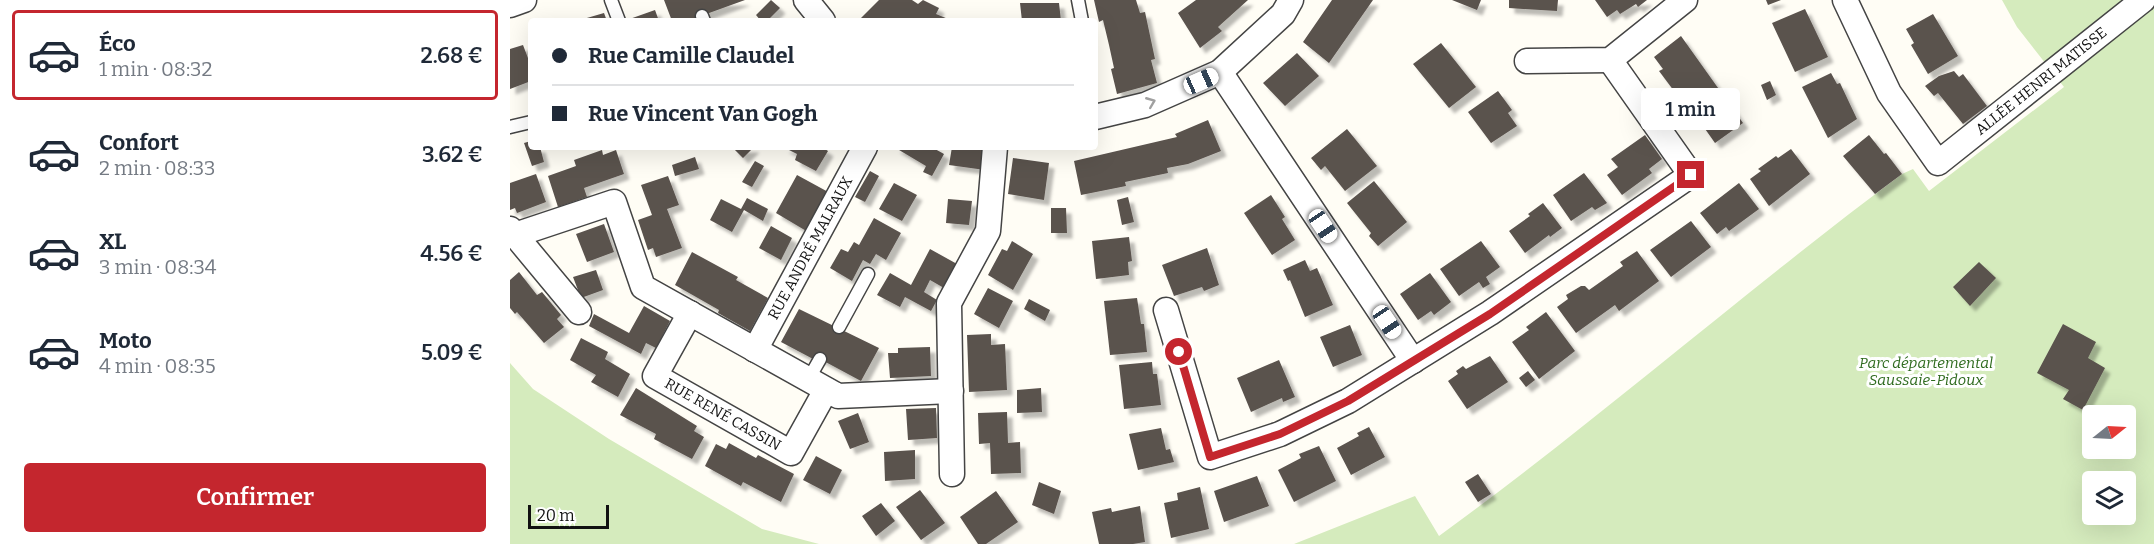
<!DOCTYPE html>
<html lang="fr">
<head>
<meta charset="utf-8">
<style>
  :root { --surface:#fff; --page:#f6f6f7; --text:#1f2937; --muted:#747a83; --line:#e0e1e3; --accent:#c4262e }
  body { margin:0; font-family:Bitter,serif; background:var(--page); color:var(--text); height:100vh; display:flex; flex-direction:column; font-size:22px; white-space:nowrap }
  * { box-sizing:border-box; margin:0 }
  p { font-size:20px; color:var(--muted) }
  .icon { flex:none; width:33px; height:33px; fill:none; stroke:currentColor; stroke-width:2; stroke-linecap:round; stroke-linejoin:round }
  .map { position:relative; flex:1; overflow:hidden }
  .drawer { display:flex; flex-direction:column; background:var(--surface); width:510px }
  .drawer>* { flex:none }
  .top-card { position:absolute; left:18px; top:18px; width:570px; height:132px; border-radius:6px; box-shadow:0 6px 24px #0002; display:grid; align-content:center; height:132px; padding:0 24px; background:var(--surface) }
  .needle { width:39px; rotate:72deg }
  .buttons { position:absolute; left:1572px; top:405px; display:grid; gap:12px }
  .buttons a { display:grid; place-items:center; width:54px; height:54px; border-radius:6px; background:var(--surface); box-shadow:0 6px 24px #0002; font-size:30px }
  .scale { position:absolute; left:18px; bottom:15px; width:81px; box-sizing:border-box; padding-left:6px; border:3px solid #111; border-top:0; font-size:16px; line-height:21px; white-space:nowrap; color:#111; -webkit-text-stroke:4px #fff; paint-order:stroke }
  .end { position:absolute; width:27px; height:27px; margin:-14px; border:8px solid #c4262e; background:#fff; box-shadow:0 0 0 3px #fff }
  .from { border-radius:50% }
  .bubble { position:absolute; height:42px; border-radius:6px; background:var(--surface); box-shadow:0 6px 24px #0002; font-size:20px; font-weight:600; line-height:42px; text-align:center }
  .car { position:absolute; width:18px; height:36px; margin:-18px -9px; border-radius:8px; box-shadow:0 0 4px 2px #0007; background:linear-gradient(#fff 24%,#345 0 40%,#fff 0 76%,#345 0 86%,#fff 0) }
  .top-card b { display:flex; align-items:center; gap:21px; height:57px; font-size:22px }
  .top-card b+b { border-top:2px solid var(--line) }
  .top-card i { width:15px; height:15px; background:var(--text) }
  ul { padding:10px 0 0; list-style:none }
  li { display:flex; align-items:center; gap:18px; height:90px; margin:0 12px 9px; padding:0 12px; border:3px solid transparent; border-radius:6px }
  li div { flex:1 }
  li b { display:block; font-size:22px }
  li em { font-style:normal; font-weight:600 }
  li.on { border-color:var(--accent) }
  li>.icon { width:54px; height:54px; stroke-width:1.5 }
  .button { display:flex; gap:12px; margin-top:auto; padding:12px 24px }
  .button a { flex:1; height:69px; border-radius:6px; background:var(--accent); color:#fff; font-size:24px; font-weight:600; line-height:69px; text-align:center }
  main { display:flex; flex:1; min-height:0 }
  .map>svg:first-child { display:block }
</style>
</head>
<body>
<main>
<section class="drawer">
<ul>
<li class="on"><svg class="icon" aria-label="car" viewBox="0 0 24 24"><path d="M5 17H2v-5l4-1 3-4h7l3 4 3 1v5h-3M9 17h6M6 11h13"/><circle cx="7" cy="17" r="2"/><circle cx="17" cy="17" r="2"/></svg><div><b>Éco</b><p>1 min · 08:32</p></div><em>2.68 €</em></li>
<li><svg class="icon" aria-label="car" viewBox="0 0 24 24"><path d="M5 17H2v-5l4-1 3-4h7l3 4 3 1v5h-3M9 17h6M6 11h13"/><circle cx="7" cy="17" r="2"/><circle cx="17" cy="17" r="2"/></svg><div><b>Confort</b><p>2 min · 08:33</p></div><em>3.62 €</em></li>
<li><svg class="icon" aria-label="car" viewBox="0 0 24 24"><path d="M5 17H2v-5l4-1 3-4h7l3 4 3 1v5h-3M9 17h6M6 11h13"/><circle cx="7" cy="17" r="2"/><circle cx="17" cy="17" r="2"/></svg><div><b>XL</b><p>3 min · 08:34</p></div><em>4.56 €</em></li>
<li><svg class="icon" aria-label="car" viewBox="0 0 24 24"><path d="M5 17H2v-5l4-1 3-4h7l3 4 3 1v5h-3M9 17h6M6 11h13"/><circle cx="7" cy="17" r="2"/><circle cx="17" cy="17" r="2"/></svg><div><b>Moto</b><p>4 min · 08:35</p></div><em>5.09 €</em></li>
</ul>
<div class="button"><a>Confirmer</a></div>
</section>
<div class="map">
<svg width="1644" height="544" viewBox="0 0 1644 544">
  <defs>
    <filter id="shadow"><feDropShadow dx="5.5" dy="5.5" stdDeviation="1.5" flood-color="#0004"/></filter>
  </defs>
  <rect width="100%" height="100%" fill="#fffdf5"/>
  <path fill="#d5ebbd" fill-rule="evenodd" d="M1492,0H1644V544H784L905,496L929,536C1087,421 1235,291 1392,174L1403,169L1419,191L1554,87L1507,27ZM1582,416H1616V448H1582ZM1582,482H1616V514H1582Z
    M0,363L23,389L99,439L252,529L309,544H0Z"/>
  <path fill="#5a524d" filter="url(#shadow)" d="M154,0H235L177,21H162Z
    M261,0L270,8L257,21H251L246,15Z
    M369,0H402L408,4L413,0L429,8L426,14L443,21H355L351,18Z
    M584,0H626L630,13L635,12L645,59L641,60L647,83L607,94L601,69L604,68L599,45L593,20L589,22Z
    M686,0H738L708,27L712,31L690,48L668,13Z
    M822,0H863L819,63L793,42Z
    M942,0H971L967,10Z
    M999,0H1048L1047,11L999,8Z
    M1085,0H1137L1128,7L1126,4L1110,14L1107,10L1097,17Z
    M1256,0H1271L1258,5Z
    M510,3H549L551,21H512Z
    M1295,9L1318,57L1285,72L1262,23Z
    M145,10L149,21H114Z
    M94,13L97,21H70V20Z
    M1423,14L1448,56L1418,74L1401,45L1404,43L1396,29Z
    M1171,36L1233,123L1205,143L1167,89L1164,91L1149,71L1153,69L1144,57Z
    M931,43L966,87L939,108L903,64Z
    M13,45L21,66V81L0,89V49Z
    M787,53L809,76L775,106L753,83Z
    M1444,71L1449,77L1453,74L1477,106L1453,124L1428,93L1424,96L1415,86L1429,76Z
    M1321,73L1327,84L1330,83L1347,119L1318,138L1292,87Z
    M1260,81L1266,95L1257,100L1251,85Z
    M988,91L1002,110L998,113L1007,126L981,143L958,112Z
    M698,120L711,151L678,164L657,168L658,173L615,182L616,186L571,195L564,161L667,137L665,134Z
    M837,129L867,166L835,191L815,166L811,170L801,158Z
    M1135,135L1152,159L1139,169L1142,173L1112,195L1097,175L1108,167L1101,159Z
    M1359,135L1374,154L1376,153L1392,174L1365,194L1333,156Z
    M21,141V147H30L34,162L22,166L14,143Z
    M222,147H244L233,158Z
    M273,147H312L318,151L306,171L285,160L287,154Z
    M384,147H427L425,149L434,154L422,176L413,172L416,166Z
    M442,147H478L475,170L439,165Z
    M1281,149L1300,174L1259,206L1240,179L1251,171L1248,169L1266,156L1268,158Z
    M92,150L93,155L106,150L114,174L74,188L77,197L48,207L38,176L66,166L64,160Z
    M185,157L189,169L165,176L162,165Z
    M503,158L539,163L534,200L498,194Z
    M245,161L254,166L242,187L232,182Z
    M360,171L369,176L355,202L345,197Z
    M1074,173L1097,203L1085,210L1082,207L1061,221L1043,195Z
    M26,174L36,202L7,213L5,208L0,210V183Z
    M287,175L320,193L298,232L266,213Z
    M158,176L169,205L157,209L172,248L146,257L143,248L138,250L128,220L142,215L131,185Z
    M864,181L897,222L868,246L859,236L861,233L837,203Z
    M384,183L407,195L392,221L369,209Z
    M1229,183L1249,209L1219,231L1216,227L1207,234L1190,213Z
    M761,195L775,217L772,219L785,240L762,255L734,213Z
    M618,197L624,222L612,225L607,200Z
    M237,198L258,209L253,221L234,210L222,232L200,220L211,199L231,209Z
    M438,199L462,201L459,225L436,223Z
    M1033,203L1052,228L1040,237L1039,235L1015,253L999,231L1020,216L1018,214Z
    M541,208H556L557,233H541Z
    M364,218L391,233L376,260L366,254L360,264L353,260L342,281L320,268L331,249L338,252L344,242L349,245Z
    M1181,221L1201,247L1161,277L1140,250Z
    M94,224L104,252L77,262L66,234Z
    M261,226L282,238L271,260L249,248Z
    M619,237L622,261L618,262L619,275L586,279L582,241Z
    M502,241L523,254L503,290L478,275L492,249L497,251Z
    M971,241L990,267L976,277L980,284L973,288L969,282L949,296L930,269Z
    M697,248L709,285L694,291L692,287L664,296L652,265Z
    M420,249L447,264L434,288L420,280L414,292L427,300L421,311L395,297L390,307L367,295L380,273L401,285Z
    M1127,251L1149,281L1109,311L1105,305L1066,333L1047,307L1058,299L1056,295L1071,286H1075L1079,290L1113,266L1110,262Z
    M182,252L228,277L226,280L258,298L240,331L208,313L209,310L165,285Z
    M795,260L800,271L807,268L823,305L795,317L780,280L778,281L773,270Z
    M1469,262L1486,278L1460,306L1443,287Z
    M86,270L93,290L71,298L63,277Z
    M9,272L27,295L32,292L51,315L47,319L54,327L34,343L7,312L5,314L0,308V280Z
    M920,273L941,302L924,315L921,311L908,320L890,294Z
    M478,288L503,301L489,328L464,314Z
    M627,298L631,324H634L637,352L600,355L594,301Z
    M519,299L540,310L535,321L514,309Z
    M134,306L160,321L146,348L136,343L131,354L79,326L84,314L119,333Z
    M289,309L369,348L351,381L310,359L305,360L271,342Z
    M1036,312L1065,351L1029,379L1002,342L1019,330L1016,327Z
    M1553,324L1586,342L1578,358L1595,368L1573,410L1553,399L1559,390L1527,373Z
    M840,325L852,355L823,367L810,337Z
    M481,334V345L495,344L497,390L459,392L457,335Z
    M71,338L98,352L95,359L120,374L108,397L81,382L86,375L60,360Z
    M420,347L421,376L380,378L378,353H388V348Z
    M980,356L998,382L957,409L938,381L948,374L946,371L953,366L956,369Z
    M769,360L785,397L773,402L772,398L741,412L727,378Z
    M642,362L643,374H647L651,405L614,409L609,365Z
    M1018,371L1025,380L1016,387L1009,378Z
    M126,388L187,426L184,431L194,437L182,459L144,439L146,434L110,415Z
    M531,388L532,412L507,413V390Z
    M426,408L427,438L398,440L396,409Z
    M497,412L498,443L510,442L511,473L481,474L480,443L469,444L468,413Z
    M348,413L359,442L340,449L328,421Z
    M859,427L875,457L841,475L827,448L849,436L847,433Z
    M651,428L656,450L660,449L664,462L628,470L619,434Z
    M219,443L246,458L248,455L284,474L271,502L233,482L231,486L195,466L206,444L216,449Z
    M809,446L826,481L784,502L768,470L791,458L789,454Z
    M405,450V479L375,481L374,452Z
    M306,456L332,470L320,494L293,480Z
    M968,474L981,494L968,502L955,482Z
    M747,476L759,506L714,522L704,491Z
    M529,482L551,491L544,514L522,505Z
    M690,487L699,529L661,538L654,503L668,500L667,493Z
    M410,490L435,523L411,540L386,507Z
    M486,491L508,522L476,544H468L450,517Z
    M371,503L385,521L366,536L352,516Z
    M630,506L635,542L623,544H589L582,512L601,508L602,512Z"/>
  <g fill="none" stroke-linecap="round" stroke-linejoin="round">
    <defs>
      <path id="lane" d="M101,0L109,21
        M568,0L572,21
        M192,16L194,21
        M0,127L21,122
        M329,327L358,274
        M298,380L310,359"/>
      <g id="street">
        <path d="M296,0L313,21"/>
        <path id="s1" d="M1335,0L1379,93L1428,163L1633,0"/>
        <path d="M0,5L14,0"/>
        <path d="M1017,61L1100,60L1175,0"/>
        <path d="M710,72L903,361"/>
        <path d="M585,117L635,105L710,72L773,14L781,0"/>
        <path d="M0,229L69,312"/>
        <path d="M5,235L104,202L133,287L328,396L441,391"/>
        <path d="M656,310L700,457L770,434L838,401L980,313L1181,175L1100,60"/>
        <path id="s2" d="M180,313L145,376L281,453L316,390"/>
        <path id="s3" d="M245,350L355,147"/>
        <path d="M442,474L439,303L478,231L485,147"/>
      </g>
    </defs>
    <use href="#lane" stroke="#444" stroke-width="15"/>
    <use href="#street" stroke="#444" stroke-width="27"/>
    <use href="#lane" stroke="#fff" stroke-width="12"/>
    <use href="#street" stroke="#fff" stroke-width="24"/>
  </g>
  <defs><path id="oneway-chevron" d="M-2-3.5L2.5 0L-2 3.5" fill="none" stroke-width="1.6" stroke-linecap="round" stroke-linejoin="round" transform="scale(1.5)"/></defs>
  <use stroke="#a0a0a0" href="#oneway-chevron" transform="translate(641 102) rotate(-22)"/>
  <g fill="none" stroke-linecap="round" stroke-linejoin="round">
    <path stroke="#c4262e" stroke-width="8" d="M669,352L700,457L770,434L838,401L980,314L1181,175"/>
  </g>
  <g text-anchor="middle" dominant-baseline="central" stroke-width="6" stroke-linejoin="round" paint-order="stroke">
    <g font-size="15" fill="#111" stroke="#fff">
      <text stroke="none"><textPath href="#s1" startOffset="320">ALLÉE HENRI MATISSE</textPath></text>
      <text stroke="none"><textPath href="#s3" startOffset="116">RUE ANDRÉ MALRAUX</textPath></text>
      <text stroke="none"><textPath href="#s2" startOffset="150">RUE RENÉ CASSIN</textPath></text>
    </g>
    <g font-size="15" font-style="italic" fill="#2f6b1f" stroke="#fff">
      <text x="1416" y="363">Parc départemental<tspan x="1416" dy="17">Saussaie-Pidoux</tspan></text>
    </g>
  </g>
</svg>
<div class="buttons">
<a><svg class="needle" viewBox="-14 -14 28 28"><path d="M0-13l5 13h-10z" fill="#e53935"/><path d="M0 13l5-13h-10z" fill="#747a83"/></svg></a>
<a><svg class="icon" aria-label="layers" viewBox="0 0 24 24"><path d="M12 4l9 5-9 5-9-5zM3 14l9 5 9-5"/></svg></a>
</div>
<div class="scale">20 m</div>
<i class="end from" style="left:669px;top:352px"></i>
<i class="end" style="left:1181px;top:175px"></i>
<div class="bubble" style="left:1131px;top:88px;width:99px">1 min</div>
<i class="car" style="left:691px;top:81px;rotate:66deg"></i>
<i class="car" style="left:813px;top:226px;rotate:146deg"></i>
<i class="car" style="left:877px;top:322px;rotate:146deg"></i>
<div class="top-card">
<b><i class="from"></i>Rue Camille Claudel</b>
<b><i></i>Rue Vincent Van Gogh</b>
</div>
</div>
</main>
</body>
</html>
